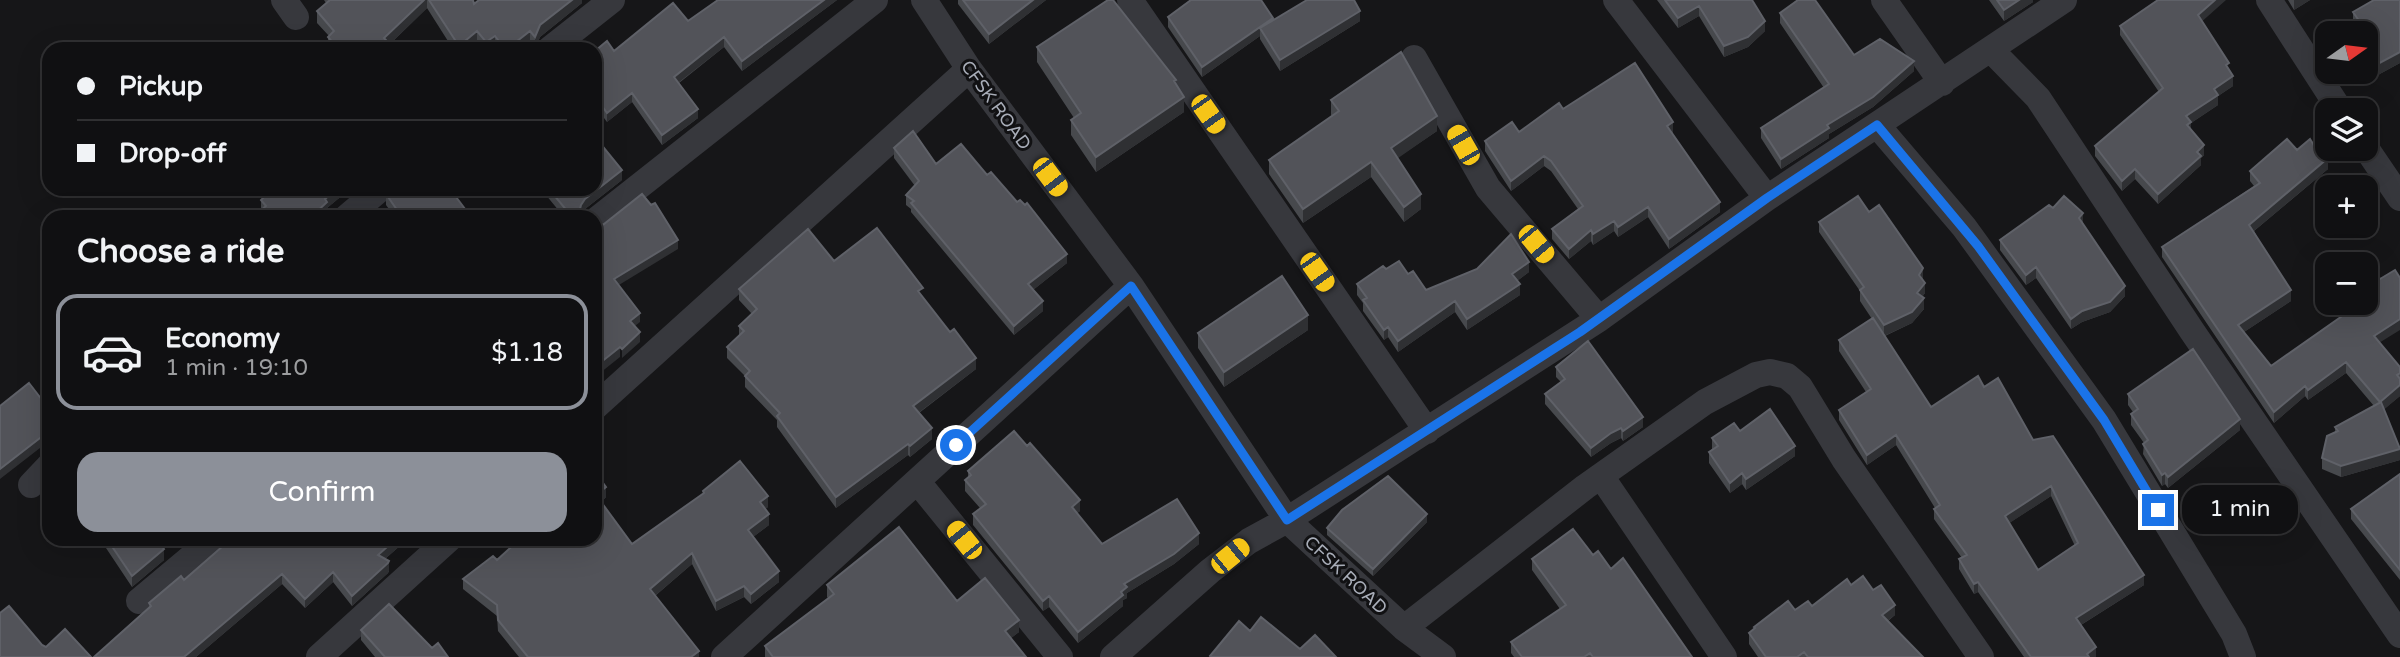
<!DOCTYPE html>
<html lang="en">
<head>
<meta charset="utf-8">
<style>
  :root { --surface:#101012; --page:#19191b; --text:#f1f3f6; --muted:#9c9d9f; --line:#303032; --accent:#8c9099 }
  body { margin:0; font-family:"Varela Round",sans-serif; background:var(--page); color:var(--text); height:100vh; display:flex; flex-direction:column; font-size:26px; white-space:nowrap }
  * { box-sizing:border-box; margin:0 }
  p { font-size:23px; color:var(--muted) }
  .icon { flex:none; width:38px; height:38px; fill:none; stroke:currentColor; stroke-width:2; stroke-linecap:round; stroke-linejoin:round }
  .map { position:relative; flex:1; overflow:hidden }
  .sheet { position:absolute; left:42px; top:210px; width:560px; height:336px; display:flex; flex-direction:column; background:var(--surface); border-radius:21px; box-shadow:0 7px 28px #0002,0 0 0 2px var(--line) }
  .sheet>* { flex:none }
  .top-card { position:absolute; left:42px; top:42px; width:560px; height:154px; border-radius:21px; box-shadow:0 7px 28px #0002,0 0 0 2px var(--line); display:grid; align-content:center; height:154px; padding:0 35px; background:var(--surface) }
  .needle { width:46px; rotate:76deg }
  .buttons { position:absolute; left:2315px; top:21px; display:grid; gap:14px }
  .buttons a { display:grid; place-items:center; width:63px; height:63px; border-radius:14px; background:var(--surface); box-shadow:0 7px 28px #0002,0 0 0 2px var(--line); font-size:35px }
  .end { position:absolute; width:32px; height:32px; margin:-16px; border:9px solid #1a73e8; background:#fff; box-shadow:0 0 0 4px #fff }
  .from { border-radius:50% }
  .bubble { position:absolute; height:49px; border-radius:21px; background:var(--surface); box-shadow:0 7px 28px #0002,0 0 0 2px var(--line); font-size:23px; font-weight:600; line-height:49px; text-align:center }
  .car { position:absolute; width:21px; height:42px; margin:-21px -10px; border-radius:9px; box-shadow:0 0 5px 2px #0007; background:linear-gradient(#f5c518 24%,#345 0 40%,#f5c518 0 76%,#345 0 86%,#f5c518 0) }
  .top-card b { display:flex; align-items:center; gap:24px; height:66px; font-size:26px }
  .top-card b+b { border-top:2px solid var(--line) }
  .top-card i { width:18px; height:18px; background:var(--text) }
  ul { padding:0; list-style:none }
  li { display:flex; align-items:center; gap:21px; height:116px; margin:0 14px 10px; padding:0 21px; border:4px solid transparent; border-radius:21px }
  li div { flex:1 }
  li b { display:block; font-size:26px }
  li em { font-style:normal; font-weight:600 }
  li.selected { border-color:var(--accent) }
  li>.icon { width:63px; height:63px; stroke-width:1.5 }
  h2 { padding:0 35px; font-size:32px; line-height:84px }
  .primary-button { display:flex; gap:14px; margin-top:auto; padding:14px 35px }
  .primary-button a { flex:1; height:80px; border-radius:21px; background:var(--accent); color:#fff; font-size:28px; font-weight:600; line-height:80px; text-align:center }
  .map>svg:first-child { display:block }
</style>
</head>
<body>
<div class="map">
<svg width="2400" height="657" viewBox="0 0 2400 657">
  <rect width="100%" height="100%" fill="#161618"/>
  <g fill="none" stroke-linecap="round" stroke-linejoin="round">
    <path stroke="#37383d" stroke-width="26" d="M284,0L296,17
      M924,0L969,69L1131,286L1287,520L1404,628L1443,657
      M1130,0L1427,431
      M1616,0L1767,198
      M1884,0L1942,83
      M2269,0L2340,110
      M550,49L612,0
      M1991,50L2038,98L2192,331L2400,635
      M1414,58L1488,188L1599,319
      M1877,125L1964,227L2104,420L2234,634L2243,657
      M2366,148L2400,198
      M347,217L380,189
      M595,221L875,0
      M595,407L969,69
      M1601,476L1724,657
      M917,481L1060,657
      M31,485L49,466
      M139,601L213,539
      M1404,628L1585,487L1705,402L1756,375L1770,372L1787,376L1800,387L1844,459L1981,657
      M319,657L449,539
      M724,657L1131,286
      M1113,657L1210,571L1249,541L1287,520L1599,319L1767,198L2064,0"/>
  </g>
  <path fill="#47494d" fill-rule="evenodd" d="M324,0H473L474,4L582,0V3L540,37L535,49L530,43L522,49H496L495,47L493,49H483L477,42L469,49H453L427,8L390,44L394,49H328V37L329,36L317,23V11L326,3Z
    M718,0H837L742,71L724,47L679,83L698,118L662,145L632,102L607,122L595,106V51H614L688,21Z
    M958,0H1046L989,44L958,4Z
    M1657,0H1752L1765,31L1748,47L1724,57L1699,16L1678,28Z
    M1989,0H2033V2L2004,21Z
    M2288,0H2310L2294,10Z
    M2400,0V63L2376,76L2366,57V33H2358L2359,31L2353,23V12Z
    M1780,13L1854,55L1914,71L1873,107L1829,134V138L1781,169L1761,138V128L1824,88L1780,23Z
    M1168,17L1273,21H1360L1280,71L1260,39V36L1202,77L1168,27Z
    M2202,21L2229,70L2233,86L2218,96V105L2191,123V130L2204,155L2201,158V165L2158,204L2135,179L2122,191L2095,156V146L2159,92L2120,35V26Z
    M1037,47L1176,84L1184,112L1096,172L1071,135V120L1074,118L1037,62Z
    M1331,100L1437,131L1397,158L1421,209L1404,222L1371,177L1303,223L1269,174V160L1332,116L1331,115Z
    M1563,109L1673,132L1672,133L1720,212L1669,249L1648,217L1618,237L1614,231L1593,245L1591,241L1569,259L1552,239V229L1578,209L1551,171L1544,166L1511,191L1485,151V141L1519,132Z
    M894,148L936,164L987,175L1067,263L1033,290L1043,311L1014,335L911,212V209L906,205V195L915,186L894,158Z
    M2297,150L2328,169L2254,231L2291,301L2244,332L2271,366L2340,317L2331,305V303H2366L2380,343L2400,367V396L2384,409L2400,449V460L2341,477L2322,469V458L2335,432V427L2374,406L2346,373L2308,400L2305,396L2274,423L2162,257V247L2254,186L2250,181V171Z
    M622,180L585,209L581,215V217H564L541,189H595Z
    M272,189H350L327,208V212L322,217H253L261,210V200Z
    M386,194L468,217H395L386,205Z
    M2053,208L2083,224L2125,296L2110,312L2082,322L2071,329L2036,278L2026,285L2000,250V240Z
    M1869,212L1923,279L1925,293L1922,297L1924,309L1912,323L1885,336L1931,407L1984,387L2033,440L2144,585L2081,625L2096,657H2024L1978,592L1974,594L1959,569V559L1962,558L1934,519V509L1935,508L1896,445L1867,465L1839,420V410L1866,392L1839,351V340L1872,319L1860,301V291L1819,232V222ZM2051,496L2075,546L2038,570L2009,523Z
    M834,261L923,297L976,369L919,413L932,439L910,457L908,455L836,508L777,427V420L745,387V376L727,358V347L739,336V326L752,314L739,300V289Z
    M1386,269L1408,274L1426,290L1529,272L1517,281L1520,295L1467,330L1455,312L1398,352L1388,337L1384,340L1363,311V303L1357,295V284Z
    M1308,330L1224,387L1198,348V333Z
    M1556,367L1643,427L1623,441L1621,438L1611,443L1591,457L1545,404V394L1561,382L1556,377Z
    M2128,394L2240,430L2168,488L2165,484L2162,486L2143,454L2144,443L2131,425V414L2133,412L2128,405Z
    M1740,431L1795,456L1746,490L1742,484L1730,493L1709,463V452L1712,449V438Z
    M968,471L1080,511L1077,513L1102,544H1199L1174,564L1127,593V598L1123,600V606L1078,643L1049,607L1043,611L973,525V514L980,508L965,491V480L968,478Z
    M595,472L606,497L601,502L632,544L703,494V491L768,507L765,509L769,525L753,537L779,582L751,604L744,597L716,611L692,564L655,596L699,657H519L498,631L497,616L463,589V579L497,560L595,539Z
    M2400,474V580L2351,519V509Z
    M1427,522L1373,576L1327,535V528Z
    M100,539H157L164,560L132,587Z
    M402,539V544L385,559L389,571L388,573L352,606L333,582L305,608L282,584L196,657H94L149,608V603L184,580Z
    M1593,555L1611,569L1692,657H1514L1511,653V642L1560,609L1532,570V559Z
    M827,585L957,601L1019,632L1011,638L1026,657H765V646L828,598L827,597Z
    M1851,585L1873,590L1895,615L1888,621L1923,657H1758L1749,644V633L1754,630V627L1795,610L1812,606Z
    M361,630L432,648L448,657H375L361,640Z"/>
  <path fill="#2f3033" d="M424,0H427V8L385,49L384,38Z
    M572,0H582V3L540,37L535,49V37L540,25Z
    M824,0H837L742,71V61Z
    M1033,0H1046L989,44V34Z
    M2019,0H2033V2L2004,21V10Z
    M2215,0H2226L2198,25V15Z
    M2294,0H2310L2294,10Z
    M1699,6V16L1678,28V18Z
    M1360,11V21L1280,71V60Z
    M1273,18V28H1260V36L1202,77V67Z
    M1765,21V31L1748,47L1724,57V46Z
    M477,31V42L469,49H459V46Z
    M530,31V43L522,49H507Z
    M495,36V47L493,49H486V42Z
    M724,37V47L674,86V77Z
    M2400,52V63L2376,76V65Z
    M1914,61V71L1873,107L1829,134V138L1781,169V159Z
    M2233,76V86L2218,96V105L2191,123V132L2187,135L2186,116L2214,89Z
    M632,93V102L607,122V113Z
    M1184,97V112L1096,172V157Z
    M698,109V118L662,145V135Z
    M1437,116V131L1391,163V148Z
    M1673,122V132L1667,137V126Z
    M2204,145V155L2201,158V165L2158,204V194Z
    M1544,156V166L1511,191V181Z
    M2328,158V169L2249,235V225Z
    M1371,162V177L1303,223V209Z
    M2135,169V179L2122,191V181Z
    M622,170V180L585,209L579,217L581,205L585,199Z
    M337,189H350L327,208V212L322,217H311L325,199Z
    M1421,194V209L1404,222V207Z
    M1720,202V212L1669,249V239Z
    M1648,207V217L1618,237V227Z
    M2083,213V223L2079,218Z
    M1614,221V231L1593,245V234Z
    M1591,230V241L1569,259V249Z
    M678,240V249L614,288V279Z
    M1067,254V263L1028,294V284Z
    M1529,262V272L1512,285V274Z
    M2036,267V278L2026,285V275Z
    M1923,268V279L1919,285V275Z
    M1925,283V293L1917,304V293Z
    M1520,284V295L1467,330V319Z
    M2125,286V296L2110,312L2082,322L2071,329V319Z
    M2291,290V301L2238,336V325Z
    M1924,298V309L1912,323L1884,336V325Z
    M1043,301V311L1014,335V326Z
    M1455,301V312L1398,352V341Z
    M640,313V322L630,330V321Z
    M1308,315V330L1224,387V372Z
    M2400,319V330L2374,346V336Z
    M1388,327V337L1384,340V330Z
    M640,332V342L622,358V349Z
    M620,347V357L595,377V367Z
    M976,358V369L913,417V406Z
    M2346,362V373L2308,400V390Z
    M2400,385V396L2380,413V402Z
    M2305,386V396L2274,423V412Z
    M1643,417V427L1623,441V431Z
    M2240,419V430L2168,488V477Z
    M932,428V439L910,457V446Z
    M1621,428V438L1611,443L1591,457V448L1611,433Z
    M49,431V441L0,479V469Z
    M1896,435V445L1867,465V455Z
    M908,444V455L836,508V497Z
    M1795,446V456L1746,490V479Z
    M2400,449V460L2341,477V466Z
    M1742,473V484L1730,493V483Z
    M2165,473V484L2162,486V475Z
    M2051,486V496L2005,526V516Z
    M606,487V497L596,506V495Z
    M768,496V507L760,513V502Z
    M1080,500V511L1072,518V507Z
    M769,514V525L748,541V530Z
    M1427,514V522L1373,576V569Z
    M1199,533V544L1174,564L1127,593V598L1123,600V606L1078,643V632L1121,592L1124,584Z
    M396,539H402V544L378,565V555Z
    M164,549V560L132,587V576Z
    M692,553V564L650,600V589Z
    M389,561V571L388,573L352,606V596Z
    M779,571V582L751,604V594Z
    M333,572V582L305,608V599Z
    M282,574V584L196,657H184Z
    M2144,575V585L2076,628V618Z
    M1978,582V592L1974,594V584Z
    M744,586V597L716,611V601Z
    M1049,596V607L1043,611V601Z
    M1895,605V615L1882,625V615Z
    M1019,620V632L1005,643V631Z
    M2096,647V657H2087V654Z
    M699,651V657H691Z"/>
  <path fill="#525359" stroke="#5f6168" stroke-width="2" fill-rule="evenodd" d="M330,0H424L384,38L394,49H338L328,37L334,31L317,11Z
    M429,0H473L474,4L479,0H572L540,25L535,37L530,31L507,49H505L495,36L486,42L477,31L459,46Z
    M718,0H824L742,61L724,37L674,77L698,109L662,135L632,93L607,113L595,96V51L607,41L614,51L673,3L688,21Z
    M963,0H1033L989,34Z
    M1108,0H1113L1176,80L1174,81L1184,97L1096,157L1071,120L1081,113L1037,47Z
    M1191,0H1261L1273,18L1202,67L1168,17Z
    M1307,0H1354L1360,11L1280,60L1260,28Z
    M1665,0H1752L1765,21L1748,37L1724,46L1699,6L1678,18Z
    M1798,0H1815L1854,55L1880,39L1914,61L1873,97L1827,125L1829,128L1781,159L1761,128L1829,84L1780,13Z
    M1997,0H2019L2004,10Z
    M2158,0H2215L2198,15L2229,63L2226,65L2233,76L2214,89L2218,95L2186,116L2191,122L2187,125L2204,145L2197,152L2201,156L2158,194L2135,169L2122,181L2095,146L2163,88L2120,26Z
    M2374,0H2400V52L2376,65L2366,47V33H2358V32L2364,28L2353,12Z
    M1401,52L1437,116L1391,148L1421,194L1404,207L1371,162L1303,209L1269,160L1339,111L1331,100Z
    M1635,63L1673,122L1667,126L1720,202L1669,239L1648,207L1618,227L1614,221L1593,234L1591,230L1569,249L1552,229L1583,206L1551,161L1544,156L1511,181L1485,141L1512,122L1519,132L1559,103L1563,109Z
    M913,131L936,164L961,144L987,175L991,172L1017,202L1020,200L1025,205L1027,203L1067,254L1028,284L1043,301L1014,326L911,203L914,201L906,195L919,181L894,148Z
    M595,137L622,170L585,199L581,205L579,213L581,217H572L549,189H595Z
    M2287,139L2297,150L2310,139L2315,147L2318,145L2328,158L2249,225L2291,290L2238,325L2271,366L2345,314L2337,303H2366V274L2374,270L2380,279L2395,270L2400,278V319L2374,336L2400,367V373L2397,375L2400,379V385L2380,402L2346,362L2308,390L2305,386L2274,412L2162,247L2260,183L2250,171Z
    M272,189H337L325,199L327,202L311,217H253L266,206L261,200Z
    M390,189H450L468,213L462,217H402L386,194Z
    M642,194L651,205L655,203L678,240L614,279L640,313L630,321L640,332L622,349L620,347L595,367V227L604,224Z
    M1858,196L1869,212L1879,205L1923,268L1919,275L1925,283L1917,293L1924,298L1912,312L1884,325L1860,290L1864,287L1819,222Z
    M2064,196L2083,213L2079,218L2125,286L2110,302L2082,311L2071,319L2036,267L2026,275L2000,240L2049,205L2053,208Z
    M877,228L923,288L918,291L950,332L954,329L976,358L913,406L932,428L910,446L908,444L836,497L777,416L780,413L745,376L750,371L727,347L744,331L739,326L757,309L739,289L808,229L834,261Z
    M1511,234L1529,262L1512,274L1520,284L1467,319L1455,301L1398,341L1388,327L1384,330L1363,300L1367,298L1357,284L1383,266L1386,269L1399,261L1408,274L1413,271L1426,290L1477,269Z
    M1282,276L1308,315L1224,372L1198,333Z
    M1873,318L1931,407L1978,376L1984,387L1998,378L2033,440L2053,436L2144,575L2076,618L2096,647L2087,654L2089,657H2031L1978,582L1974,584L1959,559L1967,555L1934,509L1940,505L1896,435L1867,455L1839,410L1871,389L1839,340ZM2051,486L2078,543L2038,570L2005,516Z
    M1588,341L1643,417L1623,431L1621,428L1611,433L1591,448L1545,394L1565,379L1556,367Z
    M2193,349L2240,419L2168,477L2165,473L2162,475L2143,444L2148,440L2131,414L2138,409L2128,394Z
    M29,383L49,409V431L0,469V406Z
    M2381,402L2400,449L2341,466L2322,458L2327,436L2338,431L2335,427Z
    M1770,409L1795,446L1746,479L1742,473L1730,483L1709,452L1718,446L1712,438L1734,423L1740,431Z
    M1014,431L1027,446L1030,443L1080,500L1072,507L1102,544L1177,499L1199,533L1174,554L1124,584L1127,587L1121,592L1123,595L1078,632L1049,596L1043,601L973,514L986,504L965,480L971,475L968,471Z
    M740,461L768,496L760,502L769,514L748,530L779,571L751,594L744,586L716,601L692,553L650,589L699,651L691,657H528L498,620L497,605L463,579L493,556L497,560L520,539H595V472L606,487L596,495L632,544L704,493L703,491Z
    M2400,474V570L2351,509Z
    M1388,476L1427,514L1373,569L1327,528L1342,510Z
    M899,527L957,601L985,578L1019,620L1005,631L1026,657H773L765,646L834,594L827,585Z
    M1573,529L1593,555L1598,551L1611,569L1623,558L1692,657H1593L1590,653L1584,657H1522L1511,642L1566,605L1532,559Z
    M107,539H157L164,549L132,576Z
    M231,539H396L378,555L389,561L388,563L352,596L333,572L305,599L282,574L184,657H94L151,606L149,603L181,576L184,580Z
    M1863,576L1873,590L1881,585L1895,605L1882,615L1923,657H1808L1804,652L1797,657H1766L1749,633L1755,628L1754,627L1788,601L1795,610L1808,601L1812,606L1847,579L1851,585Z
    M389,604L432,648L438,643L448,657H385L361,630Z
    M9,606L42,645L46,647L65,629L91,657H0V613Z
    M1261,617L1300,649L1315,635L1336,657H1211L1210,656L1239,621L1250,631Z"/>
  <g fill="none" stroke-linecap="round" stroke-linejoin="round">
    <path stroke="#1a73e8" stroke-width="9" d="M956,445L1131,286L1287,520L1580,332L1767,198L1877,125L1978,246L2104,420L2158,510"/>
  </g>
  <g text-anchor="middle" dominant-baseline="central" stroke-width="6" stroke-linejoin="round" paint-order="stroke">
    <g font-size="18" fill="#a8adb8" stroke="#111113">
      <text transform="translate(996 105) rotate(54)">CFSK ROAD</text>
      <text transform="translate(1346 575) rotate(43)">CFSK ROAD</text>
    </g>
  </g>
</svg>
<div class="buttons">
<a><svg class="needle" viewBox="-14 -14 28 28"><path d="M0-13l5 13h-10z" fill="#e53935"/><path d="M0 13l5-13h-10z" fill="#9c9d9f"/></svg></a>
<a><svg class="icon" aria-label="layers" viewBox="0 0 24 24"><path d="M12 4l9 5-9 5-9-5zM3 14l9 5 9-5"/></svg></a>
<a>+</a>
<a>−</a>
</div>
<i class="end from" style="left:956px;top:445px"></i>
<i class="end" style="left:2158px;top:510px"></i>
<div class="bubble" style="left:2182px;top:485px;width:116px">1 min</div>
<i class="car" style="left:1208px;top:114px;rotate:145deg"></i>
<i class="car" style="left:1463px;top:145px;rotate:330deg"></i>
<i class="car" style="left:1050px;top:177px;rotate:143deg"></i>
<i class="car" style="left:1536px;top:244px;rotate:140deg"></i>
<i class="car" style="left:1317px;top:272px;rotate:145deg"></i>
<i class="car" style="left:964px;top:540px;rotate:321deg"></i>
<i class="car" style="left:1230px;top:556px;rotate:51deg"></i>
<div class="top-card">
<b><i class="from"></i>Pickup</b>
<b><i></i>Drop-off</b>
</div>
<section class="sheet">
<h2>Choose a ride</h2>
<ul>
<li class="selected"><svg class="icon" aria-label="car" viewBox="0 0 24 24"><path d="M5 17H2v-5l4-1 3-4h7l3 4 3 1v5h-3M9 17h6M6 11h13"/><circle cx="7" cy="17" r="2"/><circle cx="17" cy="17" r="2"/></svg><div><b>Economy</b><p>1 min · 19:10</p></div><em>$1.18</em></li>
</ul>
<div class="primary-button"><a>Confirm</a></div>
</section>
</div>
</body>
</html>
